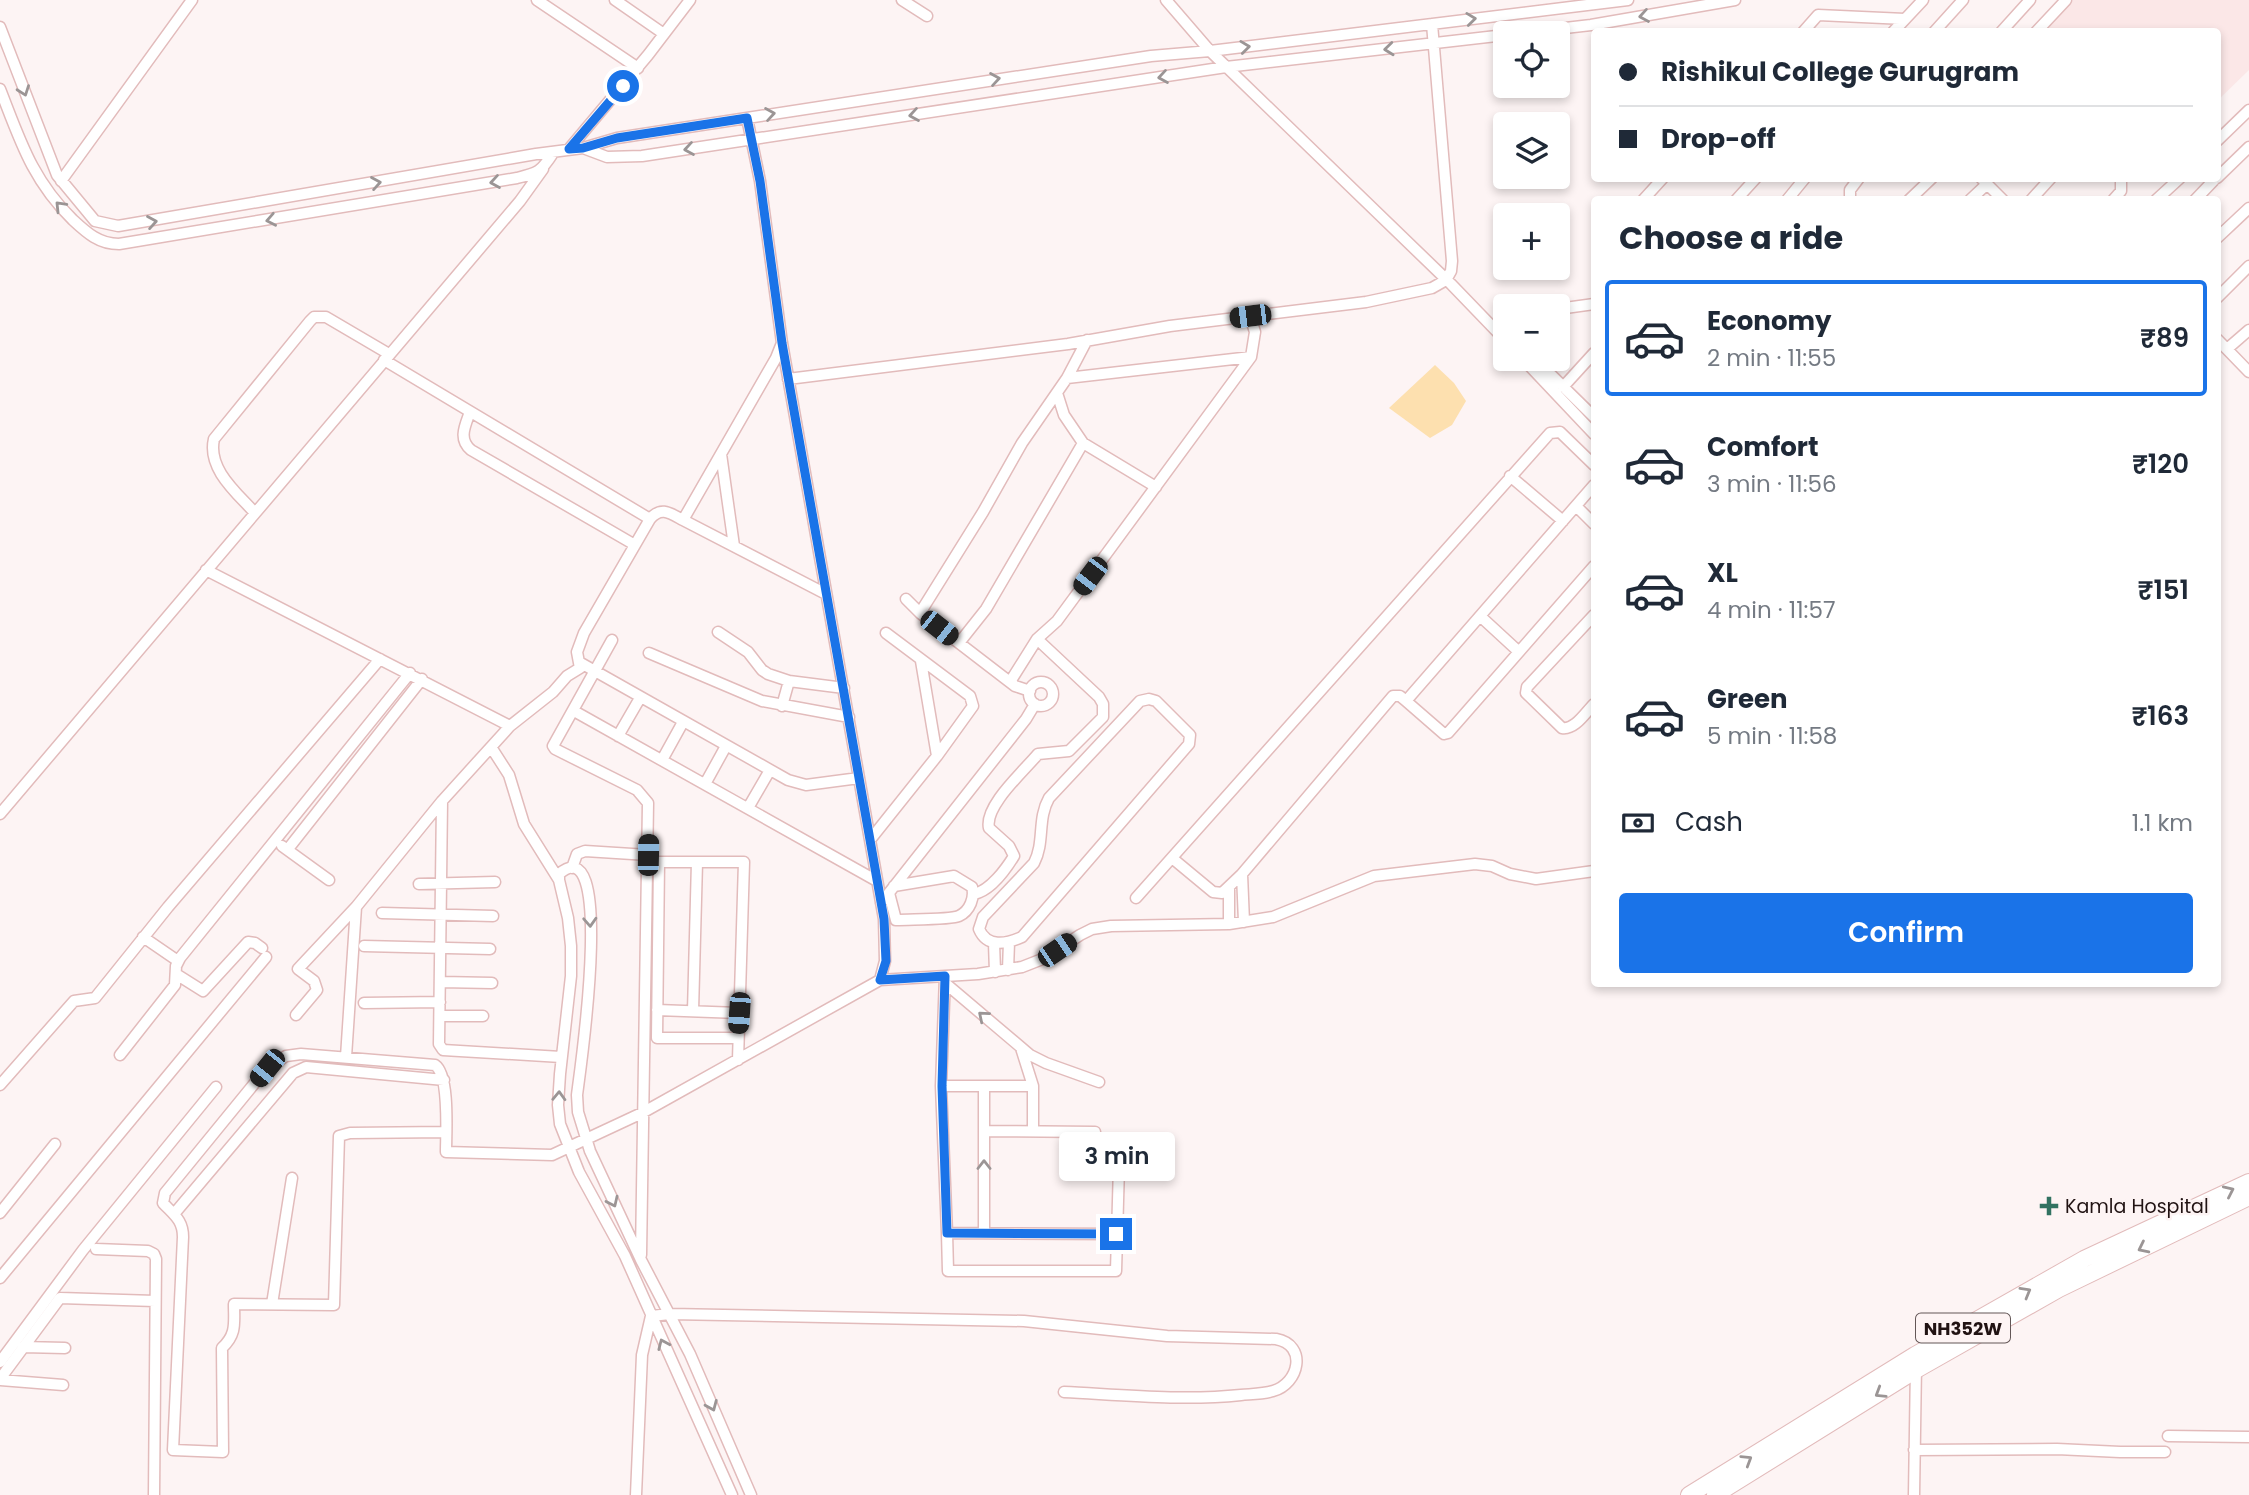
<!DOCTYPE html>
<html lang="en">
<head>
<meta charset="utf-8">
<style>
  :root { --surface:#fff; --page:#f2f2f3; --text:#1f2937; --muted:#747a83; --line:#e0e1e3; --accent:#1a73e8 }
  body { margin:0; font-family:Poppins,sans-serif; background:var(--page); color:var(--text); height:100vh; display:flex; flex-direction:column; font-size:26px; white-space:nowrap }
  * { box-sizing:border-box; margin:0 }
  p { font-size:23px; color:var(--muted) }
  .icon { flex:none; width:38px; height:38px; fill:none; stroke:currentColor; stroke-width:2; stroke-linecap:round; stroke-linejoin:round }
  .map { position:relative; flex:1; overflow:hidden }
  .details { position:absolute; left:1591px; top:196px; width:630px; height:791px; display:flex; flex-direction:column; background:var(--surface); border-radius:7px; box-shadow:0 4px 10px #0003 }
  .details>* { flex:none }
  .hud { position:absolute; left:1591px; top:28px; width:630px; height:154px; border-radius:7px; box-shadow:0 4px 10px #0003; display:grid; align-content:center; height:154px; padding:0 28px; background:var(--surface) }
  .controls { position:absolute; left:1493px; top:21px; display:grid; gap:14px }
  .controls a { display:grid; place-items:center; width:77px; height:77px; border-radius:7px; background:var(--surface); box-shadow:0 4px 10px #0003; font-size:35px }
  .end { position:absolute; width:32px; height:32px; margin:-16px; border:9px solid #1a73e8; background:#fff; box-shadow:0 0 0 4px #fff }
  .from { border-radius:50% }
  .bubble { position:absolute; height:49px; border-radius:7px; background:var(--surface); box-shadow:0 4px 10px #0003; font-size:23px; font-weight:600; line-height:49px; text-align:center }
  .car { position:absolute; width:21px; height:42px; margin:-21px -10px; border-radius:9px; box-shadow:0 0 5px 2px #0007; background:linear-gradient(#222 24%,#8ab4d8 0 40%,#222 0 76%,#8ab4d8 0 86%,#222 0) }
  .hud b { display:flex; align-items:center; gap:24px; height:66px; font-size:26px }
  .hud b+b { border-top:2px solid var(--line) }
  .hud i { width:18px; height:18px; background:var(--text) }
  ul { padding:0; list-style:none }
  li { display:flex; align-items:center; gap:21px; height:116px; margin:0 14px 10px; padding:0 14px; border:4px solid transparent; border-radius:7px }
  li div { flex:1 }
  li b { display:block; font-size:26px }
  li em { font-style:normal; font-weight:600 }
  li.active { border-color:var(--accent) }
  li>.icon { width:63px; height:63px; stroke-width:1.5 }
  h2 { padding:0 28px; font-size:32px; line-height:84px }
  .pay { display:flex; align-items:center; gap:18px; height:77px; padding:0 28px; font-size:26px }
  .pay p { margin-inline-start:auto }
  .button { display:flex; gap:14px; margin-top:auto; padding:14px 28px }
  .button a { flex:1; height:80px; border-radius:7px; background:var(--accent); color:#fff; font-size:28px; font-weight:600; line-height:80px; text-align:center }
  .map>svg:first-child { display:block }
</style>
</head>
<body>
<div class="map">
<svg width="2249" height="1495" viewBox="0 0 2249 1495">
  <rect width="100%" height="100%" fill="#fdf4f4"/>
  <path fill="#fbe7e7" d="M2073,0H2249V70L2217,101V32H2042Z"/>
  <path fill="#fde0af" d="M1435,365L1454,383L1466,401L1452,425L1430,438L1389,408Z"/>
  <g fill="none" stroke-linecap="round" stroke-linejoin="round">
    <defs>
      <path id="minor" d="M537,0L638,68
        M615,0L664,34
        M902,0L927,16
        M1166,0L1210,51L1451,284L1505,340
        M0,27L57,175L95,221L118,226L536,154L583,148L617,138L1151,56L1210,51L1628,0
        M1803,32L1818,15L1905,19
        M1893,32L1923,0
        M1934,32L1963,0
        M2001,32L2030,0
        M2036,32L2066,0
        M1522,33L1591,25L1735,0
        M0,89C20,140 32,180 73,220C87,233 99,244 119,244L517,178C538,173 541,172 553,153
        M747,118L760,181L782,343L884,919L885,961L880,980
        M2217,141L2249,110
        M583,148L607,157L642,156L1226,67L1505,35
        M569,149L648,55L690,0
        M1981,178L2003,200
        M2217,178L2249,147
        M61,181L192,0
        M1643,200L1663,178
        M1736,200L1756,178
        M1787,200L1805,178
        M1850,200V190L1859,178
        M1909,200L1932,178
        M1970,200L1987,184
        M2031,200L2051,178
        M2113,200L2121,191V178
        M2156,200L2180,178
        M2195,200L2216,178
        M2217,238L2249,208
        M2217,298L2249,266
        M1558,309L1594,304
        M2217,339L2249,372
        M2227,349L2249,330
        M1523,359L1594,434
        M1535,359L1594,417
        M384,360L650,519
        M1067,378L1251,357
        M788,379L1068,344L1170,326L1366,302L1432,288L1446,280L1451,271L1452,261L1432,24
        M1563,387L1594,353
        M1057,393L1064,415L1083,443L1156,487
        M470,412C465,426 458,439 471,450L635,545
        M721,454L734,546
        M1510,476L1563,521
        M1576,506L1594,524
        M255,513C237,493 207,469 214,439L310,321L314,317H326L389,354
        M683,520L826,594
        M206,570L510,726
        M906,599L920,613L1015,686L1030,691
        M920,613L983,512L1022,443L1067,378L1087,340
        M1594,615L1527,687L1526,693L1562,728C1575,730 1585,713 1594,704
        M1480,616L1518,651
        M718,632L748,652L762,670L768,674L789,681L844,688
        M612,640L553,746L555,749L637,790L648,803L641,1255
        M959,643L986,609L1083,443
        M649,653L762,701L849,717
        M921,661L937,756
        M579,662L788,780L806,785L859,778
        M1010,682L1037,639L1057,621L1251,357L1255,332L1250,316
        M1029 694a12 12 0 1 1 24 0a12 12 0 1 1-24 0Z
        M1149,699L1156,701L1190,735L1189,744L1022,937C1006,944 987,948 979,929L983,917L1034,863C1045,842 1037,819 1049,798L1140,701Z
        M1406,701L1594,485
        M782,706L789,681
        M574,711L877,881
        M618,736L640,698
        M491,747L509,775L524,824L559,880
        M662,760L683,722
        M705,784L726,746
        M442,801L439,1044L443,1050L561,1057
        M748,808L770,770
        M0,814L520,201L543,169
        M870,840L937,756L973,706L970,696L886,633
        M282,846L329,880
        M288,849L422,679
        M1172,858L1213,892L1222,893L1242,874L1393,696H1400L1406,701L1444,734L1448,733L1594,566
        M572,868L577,854L585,851L648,855
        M1242,874L1244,922
        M419,884L495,882
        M1229,887V924
        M889,893L896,920C909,919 950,920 959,916C970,911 975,897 972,887L954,876L894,886
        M974,894C990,891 1006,869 1014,856L1009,846L989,828C984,806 1024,771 1038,754L1069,751L1103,717V704L1099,697L1037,639
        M1136,898L1550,433L1560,432L1594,465
        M881,903L1026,719L1035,704
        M382,913L493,916
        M143,937L178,961
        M994,943L995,972
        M364,946L490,949
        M1008,970L1009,942
        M176,974L203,991L248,942L255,943L262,948
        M945,976L941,1086L947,1233L1116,1234
        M441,982L492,983
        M945,983L1030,1055L1046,1063L1099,1082
        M364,1003L440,1002
        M657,1010L739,1013
        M693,1011L697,862
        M296,1015L317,990L314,981L298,969L356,907L442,801L510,726L553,692L567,676L580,668L577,652L584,633L650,519C661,506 670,513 683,520L776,358L782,343
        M440,1016H483
        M738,1038H657L659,862H744L738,1060
        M1021,1048L1033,1086V1131
        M120,1055L175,985L176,966L180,958L410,673
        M346,1057L356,907
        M0,1085L74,1001L95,998L168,907L380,659
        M941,1086H1033
        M446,1132L350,1133L339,1136L334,1305L234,1304C234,1323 237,1334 222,1348L223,1452L173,1450L183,1237C183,1220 174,1215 163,1203L165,1193L267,1068L286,1056L301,1054L435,1065C450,1075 446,1134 446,1152L552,1155L642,1113L880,980L978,974L1022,967L1045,958L1080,935L1092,929L1111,926L1229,924L1273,917L1374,876L1475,864L1492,866L1510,874L1536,879L1594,871
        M0,1213L55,1144
        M174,1214L293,1073L306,1067L444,1080
        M947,1233L948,1271H1116L1119,1166H1097L1095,1132L984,1131
        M984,1233V1086
        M96,1249L148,1251L154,1254L156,1259L154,1495
        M0,1278L266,957
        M272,1304L292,1178
        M23,1347L65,1348
        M0,1362L83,1250L216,1087
        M0,1379L60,1298L155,1301
        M0,1380L63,1385
        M2168,1436L2249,1437
        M1914,1450L2057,1449L2120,1452H2165
        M636,1495L642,1355L651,1316L670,1314L1024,1321L1167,1336L1276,1339C1308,1345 1299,1384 1273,1391C1263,1394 1252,1394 1241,1395C1183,1401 1123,1395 1064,1392
        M732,1495L625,1256L579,1172L560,1124L558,1105L560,1074L571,976V946L568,918L559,880V874C617,824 579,1078 577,1095L578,1112L590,1151L641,1260L690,1354L751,1495
        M1914,1495L1916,1365"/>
      <path id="highway" d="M1689,1495L1915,1355L2084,1259L2249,1182
        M1715,1495L1916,1370L2059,1289L2249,1197"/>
    </defs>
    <use href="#minor" stroke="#e2bbbb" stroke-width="13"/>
    <use href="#highway" stroke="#e2bbbb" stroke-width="18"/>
    <use href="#minor" stroke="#fff" stroke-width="10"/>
    <use href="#highway" stroke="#fff" stroke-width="16"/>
  </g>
  <defs><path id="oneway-chevron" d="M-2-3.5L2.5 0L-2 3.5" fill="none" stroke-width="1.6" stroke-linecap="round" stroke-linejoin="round" transform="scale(1.75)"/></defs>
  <g stroke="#9b9595">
    <use href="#oneway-chevron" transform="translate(1644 16) rotate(170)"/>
    <use href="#oneway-chevron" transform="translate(1471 19) rotate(-7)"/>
    <use href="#oneway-chevron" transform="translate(1245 47) rotate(-7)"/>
    <use href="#oneway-chevron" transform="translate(1389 49) rotate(174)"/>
    <use href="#oneway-chevron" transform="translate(1163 77) rotate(171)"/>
    <use href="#oneway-chevron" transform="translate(995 79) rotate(-9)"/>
    <use href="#oneway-chevron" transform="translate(24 91) rotate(70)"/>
    <use href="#oneway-chevron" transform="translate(770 114) rotate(-9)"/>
    <use href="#oneway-chevron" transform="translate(914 115) rotate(171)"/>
    <use href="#oneway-chevron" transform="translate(689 149) rotate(171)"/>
    <use href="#oneway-chevron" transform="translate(495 182) rotate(171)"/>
    <use href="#oneway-chevron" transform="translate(376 183) rotate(-10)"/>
    <use href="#oneway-chevron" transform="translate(60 206) rotate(-134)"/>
    <use href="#oneway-chevron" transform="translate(271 220) rotate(169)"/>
    <use href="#oneway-chevron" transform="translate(152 222) rotate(-10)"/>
    <use href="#oneway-chevron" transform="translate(590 922) rotate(87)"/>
    <use href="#oneway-chevron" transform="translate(983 1016) rotate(-140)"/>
    <use href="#oneway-chevron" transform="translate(559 1096) rotate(-88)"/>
    <use href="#oneway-chevron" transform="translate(984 1165) rotate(-90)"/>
    <use href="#oneway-chevron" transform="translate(2229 1191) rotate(-25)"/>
    <use href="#oneway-chevron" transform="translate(613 1202) rotate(65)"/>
    <use href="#oneway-chevron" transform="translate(2143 1248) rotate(154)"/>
    <use href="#oneway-chevron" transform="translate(2026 1292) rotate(-30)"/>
    <use href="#oneway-chevron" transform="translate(663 1344) rotate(-114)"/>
    <use href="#oneway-chevron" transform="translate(1880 1393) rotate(148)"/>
    <use href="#oneway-chevron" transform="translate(712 1406) rotate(67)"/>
    <use href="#oneway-chevron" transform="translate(1747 1460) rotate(-32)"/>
  </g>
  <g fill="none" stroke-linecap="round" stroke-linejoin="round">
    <path stroke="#1a73e8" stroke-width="9" d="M623,86L569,149L583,148L617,138L747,118L760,181L782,343L884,919L886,961L880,980L945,976L942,1086L947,1233L1116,1234"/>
  </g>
  <path fill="#317261" stroke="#fdf4f4" stroke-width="2.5" d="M2045.5 1195.5h7v7h7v7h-7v7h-7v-7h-7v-7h7z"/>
  <g text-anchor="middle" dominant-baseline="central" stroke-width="5" stroke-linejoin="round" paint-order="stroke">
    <rect fill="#fdf4f4" stroke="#635656" stroke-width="2" x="1916" y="1313.5" width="94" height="29" rx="5"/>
    <g font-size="18" font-weight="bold" fill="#211313">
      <text x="1963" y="1328">NH352W</text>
    </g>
    <g font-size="19" fill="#211313" stroke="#fdf4f4" text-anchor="start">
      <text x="2065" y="1206">Kamla Hospital</text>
    </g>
  </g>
</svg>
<div class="controls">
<a><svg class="icon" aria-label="locate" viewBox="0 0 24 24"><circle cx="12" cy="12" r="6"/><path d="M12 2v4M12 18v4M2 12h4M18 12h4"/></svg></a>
<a><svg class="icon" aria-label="layers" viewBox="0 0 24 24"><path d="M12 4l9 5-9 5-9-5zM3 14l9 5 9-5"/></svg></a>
<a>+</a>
<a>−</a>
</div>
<i class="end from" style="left:623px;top:86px"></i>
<i class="end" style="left:1116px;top:1234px"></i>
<div class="bubble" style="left:1059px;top:1132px;width:116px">3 min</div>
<i class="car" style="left:1250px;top:316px;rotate:263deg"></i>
<i class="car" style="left:1090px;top:576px;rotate:217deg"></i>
<i class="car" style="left:939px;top:628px;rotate:128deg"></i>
<i class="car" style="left:648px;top:855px;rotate:1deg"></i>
<i class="car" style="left:1057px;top:950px;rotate:56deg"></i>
<i class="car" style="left:739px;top:1013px;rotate:184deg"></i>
<i class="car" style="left:267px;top:1068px;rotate:219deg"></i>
<div class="hud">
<b><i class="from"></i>Rishikul College Gurugram</b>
<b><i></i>Drop-off</b>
</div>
<section class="details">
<h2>Choose a ride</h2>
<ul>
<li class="active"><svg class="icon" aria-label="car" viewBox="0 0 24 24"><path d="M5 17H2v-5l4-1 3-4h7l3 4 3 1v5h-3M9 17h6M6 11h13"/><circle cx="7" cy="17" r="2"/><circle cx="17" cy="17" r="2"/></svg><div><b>Economy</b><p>2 min · 11:55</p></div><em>₹89</em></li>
<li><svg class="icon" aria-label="car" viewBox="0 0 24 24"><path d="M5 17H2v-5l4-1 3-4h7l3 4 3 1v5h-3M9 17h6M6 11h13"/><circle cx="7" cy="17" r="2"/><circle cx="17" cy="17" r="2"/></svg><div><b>Comfort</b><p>3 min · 11:56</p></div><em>₹120</em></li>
<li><svg class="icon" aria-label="car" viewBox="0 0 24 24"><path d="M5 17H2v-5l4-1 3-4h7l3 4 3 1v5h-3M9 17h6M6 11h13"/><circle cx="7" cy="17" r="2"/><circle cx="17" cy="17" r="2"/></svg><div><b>XL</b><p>4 min · 11:57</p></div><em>₹151</em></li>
<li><svg class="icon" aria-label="car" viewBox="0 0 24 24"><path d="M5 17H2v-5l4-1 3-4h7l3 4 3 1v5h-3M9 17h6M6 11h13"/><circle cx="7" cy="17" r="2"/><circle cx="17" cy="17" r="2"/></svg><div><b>Green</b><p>5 min · 11:58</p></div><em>₹163</em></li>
</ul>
<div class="pay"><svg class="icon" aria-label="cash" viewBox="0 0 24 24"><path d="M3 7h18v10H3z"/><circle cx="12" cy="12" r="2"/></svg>Cash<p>1.1 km</p></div>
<div class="button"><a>Confirm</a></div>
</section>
</div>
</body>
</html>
